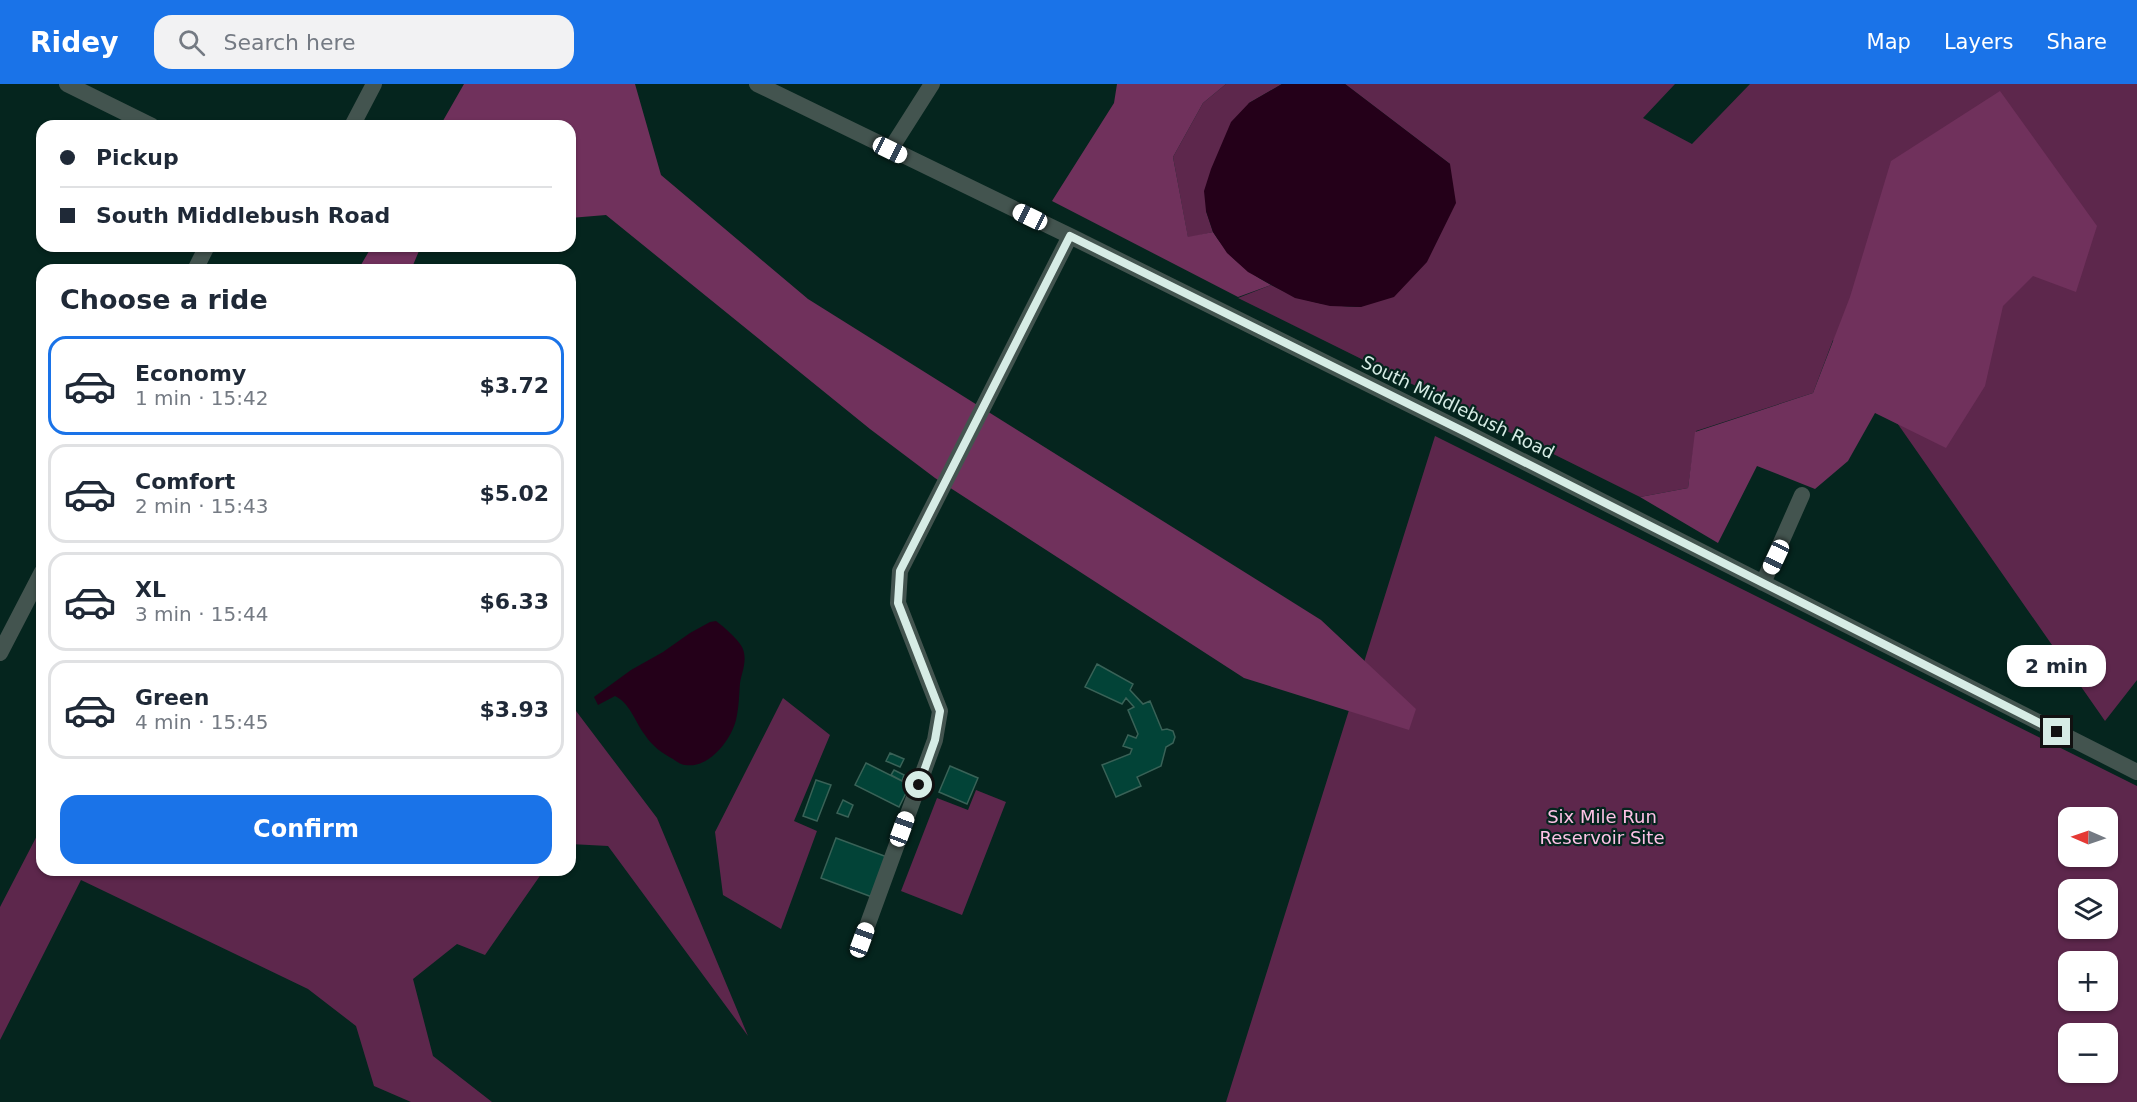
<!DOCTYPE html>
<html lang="en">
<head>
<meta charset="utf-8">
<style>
  :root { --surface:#fff; --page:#f2f2f3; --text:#1f2937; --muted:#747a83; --line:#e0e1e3; --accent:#1a73e8 }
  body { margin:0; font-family:"DejaVu Sans",sans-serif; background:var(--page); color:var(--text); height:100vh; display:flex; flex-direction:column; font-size:22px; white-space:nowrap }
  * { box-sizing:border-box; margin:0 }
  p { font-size:20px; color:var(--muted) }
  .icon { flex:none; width:33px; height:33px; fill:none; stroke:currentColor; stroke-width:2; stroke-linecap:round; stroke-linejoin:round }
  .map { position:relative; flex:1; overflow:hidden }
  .panel { position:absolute; left:36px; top:180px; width:540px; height:612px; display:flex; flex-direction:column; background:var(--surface); border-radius:18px; box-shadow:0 2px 4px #0004 }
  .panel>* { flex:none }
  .top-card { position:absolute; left:36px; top:36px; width:540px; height:132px; border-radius:18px; box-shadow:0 2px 4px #0004; display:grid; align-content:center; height:132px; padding:0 24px; background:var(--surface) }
  .needle { width:39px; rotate:272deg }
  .buttons { position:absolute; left:2058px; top:723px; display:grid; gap:12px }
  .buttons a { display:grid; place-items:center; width:60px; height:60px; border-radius:12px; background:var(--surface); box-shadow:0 2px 4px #0004; font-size:30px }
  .end { position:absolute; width:27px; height:27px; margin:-14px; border:8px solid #d6ece5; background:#111; box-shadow:0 0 0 3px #111 }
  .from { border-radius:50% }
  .bubble { position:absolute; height:42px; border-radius:18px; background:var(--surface); box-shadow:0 2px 4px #0004; font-size:20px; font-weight:700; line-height:42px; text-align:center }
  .car { position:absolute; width:18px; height:36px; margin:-18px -9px; border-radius:8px; box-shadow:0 0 4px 2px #0007; background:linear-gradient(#fff 24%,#345 0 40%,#fff 0 76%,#345 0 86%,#fff 0) }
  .top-card b { display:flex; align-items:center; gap:21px; height:57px; font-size:22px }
  .top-card b+b { border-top:2px solid var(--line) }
  .top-card i { width:15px; height:15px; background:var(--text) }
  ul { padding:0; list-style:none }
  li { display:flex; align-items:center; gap:18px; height:99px; margin:0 12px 9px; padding:0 12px; border:3px solid var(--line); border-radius:18px }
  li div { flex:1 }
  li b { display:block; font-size:22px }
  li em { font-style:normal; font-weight:700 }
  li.current { border-color:var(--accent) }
  li>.icon { width:54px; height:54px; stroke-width:1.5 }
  h2 { padding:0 24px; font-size:27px; line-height:72px }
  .action { display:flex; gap:12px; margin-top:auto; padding:12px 24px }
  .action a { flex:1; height:69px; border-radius:18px; background:var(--accent); color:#fff; font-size:24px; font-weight:700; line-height:69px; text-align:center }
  header { display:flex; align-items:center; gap:36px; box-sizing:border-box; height:84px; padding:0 30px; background:var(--accent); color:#fff }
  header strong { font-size:28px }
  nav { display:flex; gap:33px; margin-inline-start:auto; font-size:21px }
  .search { width:420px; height:54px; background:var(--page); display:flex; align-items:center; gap:15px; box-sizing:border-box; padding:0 21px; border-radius:18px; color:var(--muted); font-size:22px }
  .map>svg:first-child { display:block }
</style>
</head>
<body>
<header>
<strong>Ridey</strong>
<div class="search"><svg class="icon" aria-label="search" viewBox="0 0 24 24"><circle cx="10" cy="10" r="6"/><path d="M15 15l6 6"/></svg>Search here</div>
<nav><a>Map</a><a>Layers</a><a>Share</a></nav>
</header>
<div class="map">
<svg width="2137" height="1018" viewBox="0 0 2137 1018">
  <rect width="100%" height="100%" fill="#05251e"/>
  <path fill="#5d274c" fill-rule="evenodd" d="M1226,0H1282L1249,19L1206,127L1213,148L1188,154L1173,73L1203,19Z
    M1345,0H1675L1643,34L1692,60L1750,0H2137V596L2105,637L1849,270L1833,256L1813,309L1696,347L1688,404L1640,413L1238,214L1271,201C1304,218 1324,222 1361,223L1450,80Z
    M1435,352L2137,702V1018H1226ZM2068,734H2108V772H2068ZM2068,806H2108V844H2068ZM2068,878H2108V916H2068ZM2068,950H2108V988H2068Z
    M783,614L830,651L794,737L817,747L781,845L723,811L715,748Z
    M570,619L657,734L748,952L608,762L570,760Z
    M976,706L1006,718L962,831L901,807L937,714L968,726Z
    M42,742V786H544L485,871L457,860L413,895L433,972L492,1018H411L374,1002L356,942L308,905L81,796L0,956V823Z"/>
  <path fill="#70315c" d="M464,0H635L661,91L808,215L1321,536L1416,625L1409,646L1244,594L935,394L870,345L606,131L570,134V42H440Z
    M1117,0H1226L1203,19L1173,73L1188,153L1213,148C1230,174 1244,186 1271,201L1238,213L1052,117L1114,19Z
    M2000,7L2097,142L2076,208L2033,192L2003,222L1985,302L1946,364L1875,329L1848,377L1815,405L1757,382L1718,459L1640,413L1688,404L1695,348L1813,309L1850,213L1891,77Z
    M372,162H421L411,186H358Z"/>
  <path fill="#240019" d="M1282,0H1345L1450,80L1456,119L1427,178L1394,213L1361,223L1330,222L1295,214L1248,188L1227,169L1213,148L1206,127L1204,107L1211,85L1231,38L1249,19Z
    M716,537C724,543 737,554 742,563C748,575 742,588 740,599C739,612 739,623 736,636C731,656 709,685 685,681C681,681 676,677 673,675C662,669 652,662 645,651C635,638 630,619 615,612L598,621L594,613L631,586L663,568L690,549L710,538Z"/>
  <path fill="#024337" stroke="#396257" stroke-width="1.5" d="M1097,580L1133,600L1130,606L1143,620L1150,617L1162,646L1167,645L1173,647L1175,653L1173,659L1166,663L1161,682L1137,693L1141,702L1116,713L1102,681L1130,670L1132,665L1123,662L1128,651L1136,654L1138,650L1128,626L1134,623L1126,614L1122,620L1085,603Z
    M890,669L904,675L900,683L886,677Z
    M866,679L910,701L899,723L855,701Z
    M950,682L978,694L967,720L939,708Z
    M894,686L904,691L902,697L891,691Z
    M816,696L831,701L817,737L803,732Z
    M843,716L853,721L848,733L837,729Z
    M836,754L887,773L872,813L821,794Z"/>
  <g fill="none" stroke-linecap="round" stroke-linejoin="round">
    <path stroke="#43544f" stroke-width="16" d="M67,0L152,42
      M757,0L1070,152L1467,349L2137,688
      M352,42L374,0
      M890,66L932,0
      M195,186L207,162
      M1763,499L1802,411
      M0,569L42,488
      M862,856L935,656L940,627L898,519L900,487L1070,152"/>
  </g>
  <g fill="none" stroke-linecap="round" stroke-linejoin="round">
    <path stroke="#d6ece5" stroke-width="8" d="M919,701L935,656L940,627L898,519L900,487L1070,152L1467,349L2057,648"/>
  </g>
  <g text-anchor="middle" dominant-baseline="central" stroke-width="4.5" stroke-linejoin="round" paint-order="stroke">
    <g font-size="18" fill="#d6ece5" stroke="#05251e">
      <text transform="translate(1458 323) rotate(26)">South Middlebush Road</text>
    </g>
    <g font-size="18" fill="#fdc2e6" stroke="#05251e">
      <text x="1602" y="732">Six Mile Run<tspan x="1602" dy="21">Reservoir Site</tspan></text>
    </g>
  </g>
</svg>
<div class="buttons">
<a><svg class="needle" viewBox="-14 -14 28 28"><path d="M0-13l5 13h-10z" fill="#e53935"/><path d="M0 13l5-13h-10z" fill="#747a83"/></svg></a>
<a><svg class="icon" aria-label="layers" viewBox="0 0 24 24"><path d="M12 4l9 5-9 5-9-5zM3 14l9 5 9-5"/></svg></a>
<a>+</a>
<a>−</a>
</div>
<i class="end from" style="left:919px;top:701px"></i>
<i class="end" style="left:2057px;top:648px"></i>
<div class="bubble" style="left:2007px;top:561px;width:99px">2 min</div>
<i class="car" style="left:890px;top:66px;rotate:116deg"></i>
<i class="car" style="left:1030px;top:133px;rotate:296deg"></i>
<i class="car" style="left:1776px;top:473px;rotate:205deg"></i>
<i class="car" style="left:902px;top:745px;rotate:20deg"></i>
<i class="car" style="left:862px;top:856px;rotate:20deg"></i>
<div class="top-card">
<b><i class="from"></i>Pickup</b>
<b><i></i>South Middlebush Road</b>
</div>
<section class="panel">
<h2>Choose a ride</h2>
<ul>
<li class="current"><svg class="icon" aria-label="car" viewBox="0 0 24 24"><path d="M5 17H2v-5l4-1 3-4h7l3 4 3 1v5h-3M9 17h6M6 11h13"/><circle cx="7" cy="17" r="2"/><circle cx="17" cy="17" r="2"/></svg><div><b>Economy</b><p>1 min · 15:42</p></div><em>$3.72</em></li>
<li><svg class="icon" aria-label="car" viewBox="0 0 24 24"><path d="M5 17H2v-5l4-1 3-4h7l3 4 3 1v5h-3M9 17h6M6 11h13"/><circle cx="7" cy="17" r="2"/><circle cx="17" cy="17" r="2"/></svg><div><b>Comfort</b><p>2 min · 15:43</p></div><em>$5.02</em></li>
<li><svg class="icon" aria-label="car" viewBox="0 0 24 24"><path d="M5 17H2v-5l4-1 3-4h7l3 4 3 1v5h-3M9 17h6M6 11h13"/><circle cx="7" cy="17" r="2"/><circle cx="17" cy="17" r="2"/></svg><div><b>XL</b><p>3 min · 15:44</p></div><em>$6.33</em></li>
<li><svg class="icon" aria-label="car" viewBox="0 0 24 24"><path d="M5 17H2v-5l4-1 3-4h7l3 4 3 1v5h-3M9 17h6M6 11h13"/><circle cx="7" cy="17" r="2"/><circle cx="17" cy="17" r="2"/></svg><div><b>Green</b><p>4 min · 15:45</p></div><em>$3.93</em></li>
</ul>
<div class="action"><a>Confirm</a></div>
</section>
</div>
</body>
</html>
